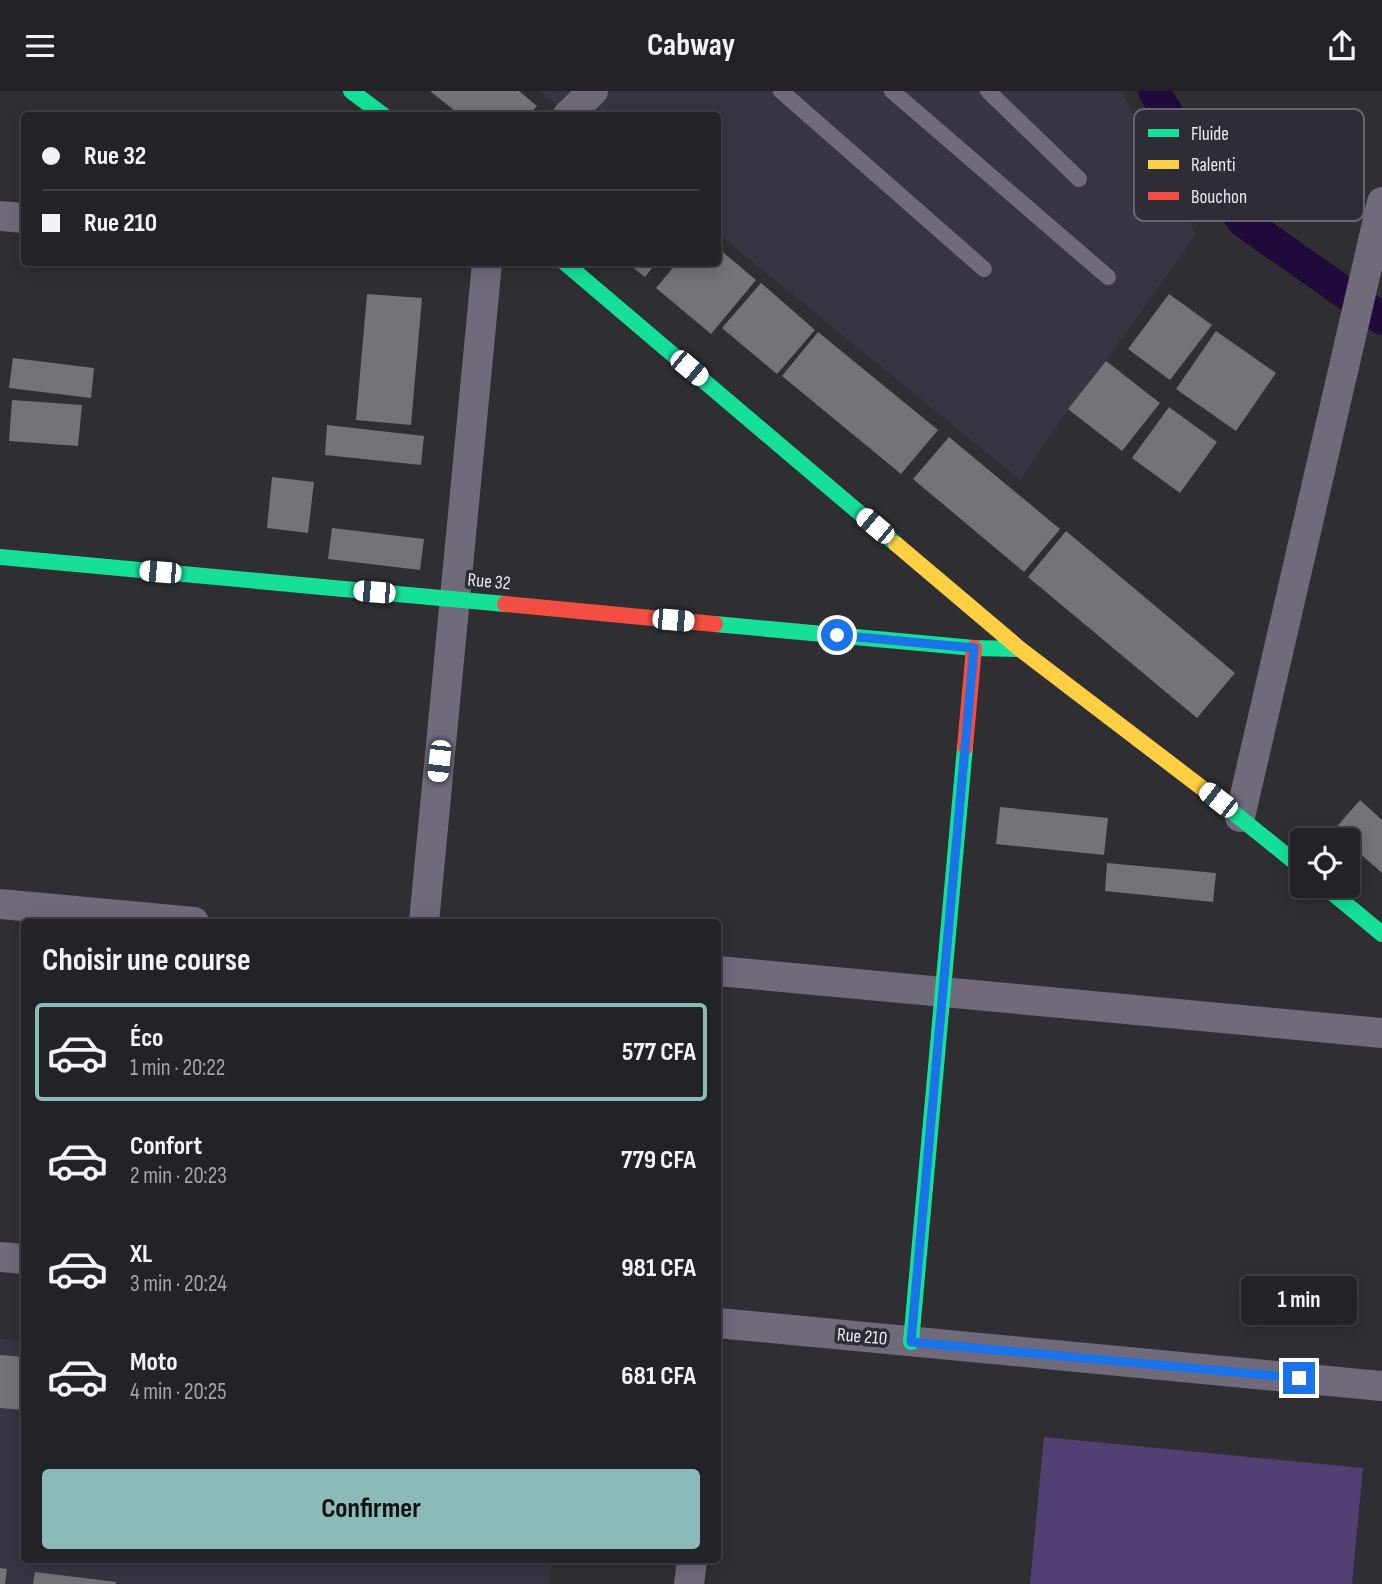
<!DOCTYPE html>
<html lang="fr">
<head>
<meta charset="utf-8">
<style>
  :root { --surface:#232226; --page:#2b2a2e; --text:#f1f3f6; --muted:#a3a4a7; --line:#403f43; --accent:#8bbbb9 }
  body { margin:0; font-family:"Sofia Sans Condensed",sans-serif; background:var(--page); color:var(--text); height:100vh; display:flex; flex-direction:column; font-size:26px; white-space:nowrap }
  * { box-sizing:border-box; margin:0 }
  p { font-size:23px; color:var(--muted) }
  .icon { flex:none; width:38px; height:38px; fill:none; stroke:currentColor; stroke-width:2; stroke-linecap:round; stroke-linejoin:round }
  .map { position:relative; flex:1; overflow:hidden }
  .panel { position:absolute; left:21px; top:828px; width:700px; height:644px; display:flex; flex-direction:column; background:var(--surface); border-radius:7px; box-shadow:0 4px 18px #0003,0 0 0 2px var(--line) }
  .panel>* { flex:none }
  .hud { position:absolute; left:21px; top:21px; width:700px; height:154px; border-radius:7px; box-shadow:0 4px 18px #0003,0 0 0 2px var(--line); display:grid; align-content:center; height:154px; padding:0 21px; background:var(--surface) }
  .fabs { position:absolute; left:1290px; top:737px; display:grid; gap:14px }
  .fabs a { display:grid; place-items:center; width:70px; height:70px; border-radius:7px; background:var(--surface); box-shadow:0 4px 18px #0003,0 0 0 2px var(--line); font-size:35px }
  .end { position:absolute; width:32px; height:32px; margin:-16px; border:9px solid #1a73e8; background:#fff; box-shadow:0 0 0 4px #fff }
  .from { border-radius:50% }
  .bubble { position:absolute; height:49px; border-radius:7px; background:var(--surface); box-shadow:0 4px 18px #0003,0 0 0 2px var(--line); font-size:23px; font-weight:700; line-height:49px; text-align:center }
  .car { position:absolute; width:21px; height:42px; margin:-21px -10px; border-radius:9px; box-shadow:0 0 5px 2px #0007; background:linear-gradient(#fff 24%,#345 0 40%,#fff 0 76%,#345 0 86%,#fff 0) }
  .hud b { display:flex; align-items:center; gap:24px; height:66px; font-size:26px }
  .hud b+b { border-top:2px solid var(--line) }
  .hud i { width:18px; height:18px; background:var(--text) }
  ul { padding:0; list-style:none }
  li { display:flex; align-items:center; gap:21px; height:98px; margin:0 14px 10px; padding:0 7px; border:4px solid transparent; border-radius:7px }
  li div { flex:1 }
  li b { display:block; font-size:26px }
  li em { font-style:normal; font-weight:700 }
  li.active { border-color:var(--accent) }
  li>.icon { width:63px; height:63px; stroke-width:1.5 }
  h2 { padding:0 21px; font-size:32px; line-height:84px }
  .cta { display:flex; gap:14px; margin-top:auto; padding:14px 21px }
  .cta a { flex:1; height:80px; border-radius:7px; background:var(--accent); color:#111; font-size:28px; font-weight:700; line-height:80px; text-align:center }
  header { display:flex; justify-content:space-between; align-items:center; height:91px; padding:0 21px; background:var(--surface); font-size:32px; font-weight:700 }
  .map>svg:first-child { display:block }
</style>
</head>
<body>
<header><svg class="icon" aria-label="menu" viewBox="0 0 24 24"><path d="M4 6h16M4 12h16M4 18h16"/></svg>Cabway<svg class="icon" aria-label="share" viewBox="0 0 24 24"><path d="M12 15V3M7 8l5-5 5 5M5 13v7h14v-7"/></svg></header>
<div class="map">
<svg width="1382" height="1493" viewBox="0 0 1382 1493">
  <rect width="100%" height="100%" fill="#2f2e32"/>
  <path fill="#383441" d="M538,0H1121L1196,143L1106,270L1068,318L1020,389L718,143V24H569Z
    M0,1248L24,1250V1468H552L550,1493H0Z"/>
  <path fill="#524075" d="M1044,1346L1363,1377L1352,1493H1030Z"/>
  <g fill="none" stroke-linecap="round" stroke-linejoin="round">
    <path stroke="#20093b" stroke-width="32" d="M1154,0L1190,60L1244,131L1382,228"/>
  </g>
  <path fill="#747377" d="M430,0H519L537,15L529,24H460Z
    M718,157L756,189L711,243L656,197L677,172H718Z
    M627,172H656L645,186Z
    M761,192L815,239L777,283L722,237Z
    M367,203L422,207L411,334L356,329Z
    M1169,203L1212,234L1170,289L1128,258Z
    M1216,240L1276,282L1236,340L1176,298Z
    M818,241L938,339L901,383L782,285Z
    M13,267L94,277L91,307L9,297Z
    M1106,270L1160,312L1122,360L1068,318Z
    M12,309L82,314L78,355L9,350Z
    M1169,316L1217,351L1180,402L1132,367Z
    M327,334L424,345L421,374L325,364Z
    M949,346L1060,438L1024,481L913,388Z
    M272,386L314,391L308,442L267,437Z
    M332,437L424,448L420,479L328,468Z
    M1066,440L1235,582L1197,627L1028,486Z
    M1360,709L1382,729V782L1348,752V749H1343L1333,740Z
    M1000,716L1108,727L1104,764L996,753Z
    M1107,772L1216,782L1213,811L1105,800Z
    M0,1264L24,1266V1319L0,1317Z
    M499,1468H535V1474Z
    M0,1477L7,1478L5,1493H0Z
    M35,1481L116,1491V1493H33Z"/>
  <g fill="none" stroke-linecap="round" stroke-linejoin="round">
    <path stroke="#706a7b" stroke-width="16" d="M781,0L984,178
      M892,0L1108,186
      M988,0L1079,88"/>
    <path stroke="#706a7b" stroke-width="30" d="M568,24L593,0
      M0,125L24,127
      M1240,726L1382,111
      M0,813L194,831
      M424,831L487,172
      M718,880L1382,942
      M0,1166L24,1168
      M718,1232L1382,1295
      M689,1493L692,1470"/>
    <path stroke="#16e098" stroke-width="16" d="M351,0L383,24
      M565,172L896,453
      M0,466L505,513
      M715,533L974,557L1020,558
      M1223,713L1302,777
      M1323,794L1382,843
      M911,1251L965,656"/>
    <path stroke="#ffcf43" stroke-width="16" d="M896,453L1020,558L1223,713"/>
    <path stroke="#f24e42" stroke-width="16" d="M505,513L715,533
      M965,656L974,557"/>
  </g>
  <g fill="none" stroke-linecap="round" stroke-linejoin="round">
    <path stroke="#1a73e8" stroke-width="9" d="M837,544L974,557L911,1251L1299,1287"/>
  </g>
  <g text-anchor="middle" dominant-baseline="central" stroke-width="7" stroke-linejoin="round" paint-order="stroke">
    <g font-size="19" fill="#ebe9ef" stroke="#2e2c34">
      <text transform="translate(489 491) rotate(5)">Rue 32</text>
      <text transform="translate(862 1246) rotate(5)">Rue 210</text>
    </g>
  </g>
  <rect x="1134" y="18" width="230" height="112" rx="10" fill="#2e2c34" stroke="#67656c" stroke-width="2"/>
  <rect x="1148" y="38" width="31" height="8" fill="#16e098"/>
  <rect x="1148" y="69" width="31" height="9" fill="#ffcf43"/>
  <rect x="1148" y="101" width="31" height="8" fill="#f24e42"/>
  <g font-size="19" fill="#ebe9ef">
    <text x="1191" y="49">Fluide</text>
    <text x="1191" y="80">Ralenti</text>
    <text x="1191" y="112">Bouchon</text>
  </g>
</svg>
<div class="fabs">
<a><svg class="icon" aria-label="locate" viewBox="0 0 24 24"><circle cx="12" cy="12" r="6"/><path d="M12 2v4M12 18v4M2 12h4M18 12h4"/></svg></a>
</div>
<i class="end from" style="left:837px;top:544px"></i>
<i class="end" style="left:1299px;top:1287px"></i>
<div class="bubble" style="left:1241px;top:1185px;width:116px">1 min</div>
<i class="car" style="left:689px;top:277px;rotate:130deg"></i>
<i class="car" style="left:875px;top:435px;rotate:310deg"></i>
<i class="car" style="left:160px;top:481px;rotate:275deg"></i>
<i class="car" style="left:374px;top:501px;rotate:275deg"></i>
<i class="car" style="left:673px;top:529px;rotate:95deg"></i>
<i class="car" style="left:439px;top:670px;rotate:186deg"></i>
<i class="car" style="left:1218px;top:709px;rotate:308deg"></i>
<div class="hud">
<b><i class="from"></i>Rue 32</b>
<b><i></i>Rue 210</b>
</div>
<section class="panel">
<h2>Choisir une course</h2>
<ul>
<li class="active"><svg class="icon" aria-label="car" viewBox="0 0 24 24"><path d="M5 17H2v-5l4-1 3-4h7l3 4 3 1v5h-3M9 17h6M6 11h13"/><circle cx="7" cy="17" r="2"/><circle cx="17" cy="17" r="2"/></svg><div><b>Éco</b><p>1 min · 20:22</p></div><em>577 CFA</em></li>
<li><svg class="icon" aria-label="car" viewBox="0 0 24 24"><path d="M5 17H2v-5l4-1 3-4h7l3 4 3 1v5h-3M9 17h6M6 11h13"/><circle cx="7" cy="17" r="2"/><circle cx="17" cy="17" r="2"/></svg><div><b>Confort</b><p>2 min · 20:23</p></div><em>779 CFA</em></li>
<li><svg class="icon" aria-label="car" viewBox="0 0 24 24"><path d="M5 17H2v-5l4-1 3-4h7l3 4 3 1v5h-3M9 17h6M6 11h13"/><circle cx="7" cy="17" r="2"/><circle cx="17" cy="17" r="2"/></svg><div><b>XL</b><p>3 min · 20:24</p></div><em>981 CFA</em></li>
<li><svg class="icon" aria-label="car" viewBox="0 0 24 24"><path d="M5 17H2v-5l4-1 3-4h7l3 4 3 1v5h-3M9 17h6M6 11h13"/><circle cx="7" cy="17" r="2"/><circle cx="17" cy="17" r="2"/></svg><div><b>Moto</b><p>4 min · 20:25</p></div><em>681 CFA</em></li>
</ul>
<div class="cta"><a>Confirmer</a></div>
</section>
</div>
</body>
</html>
